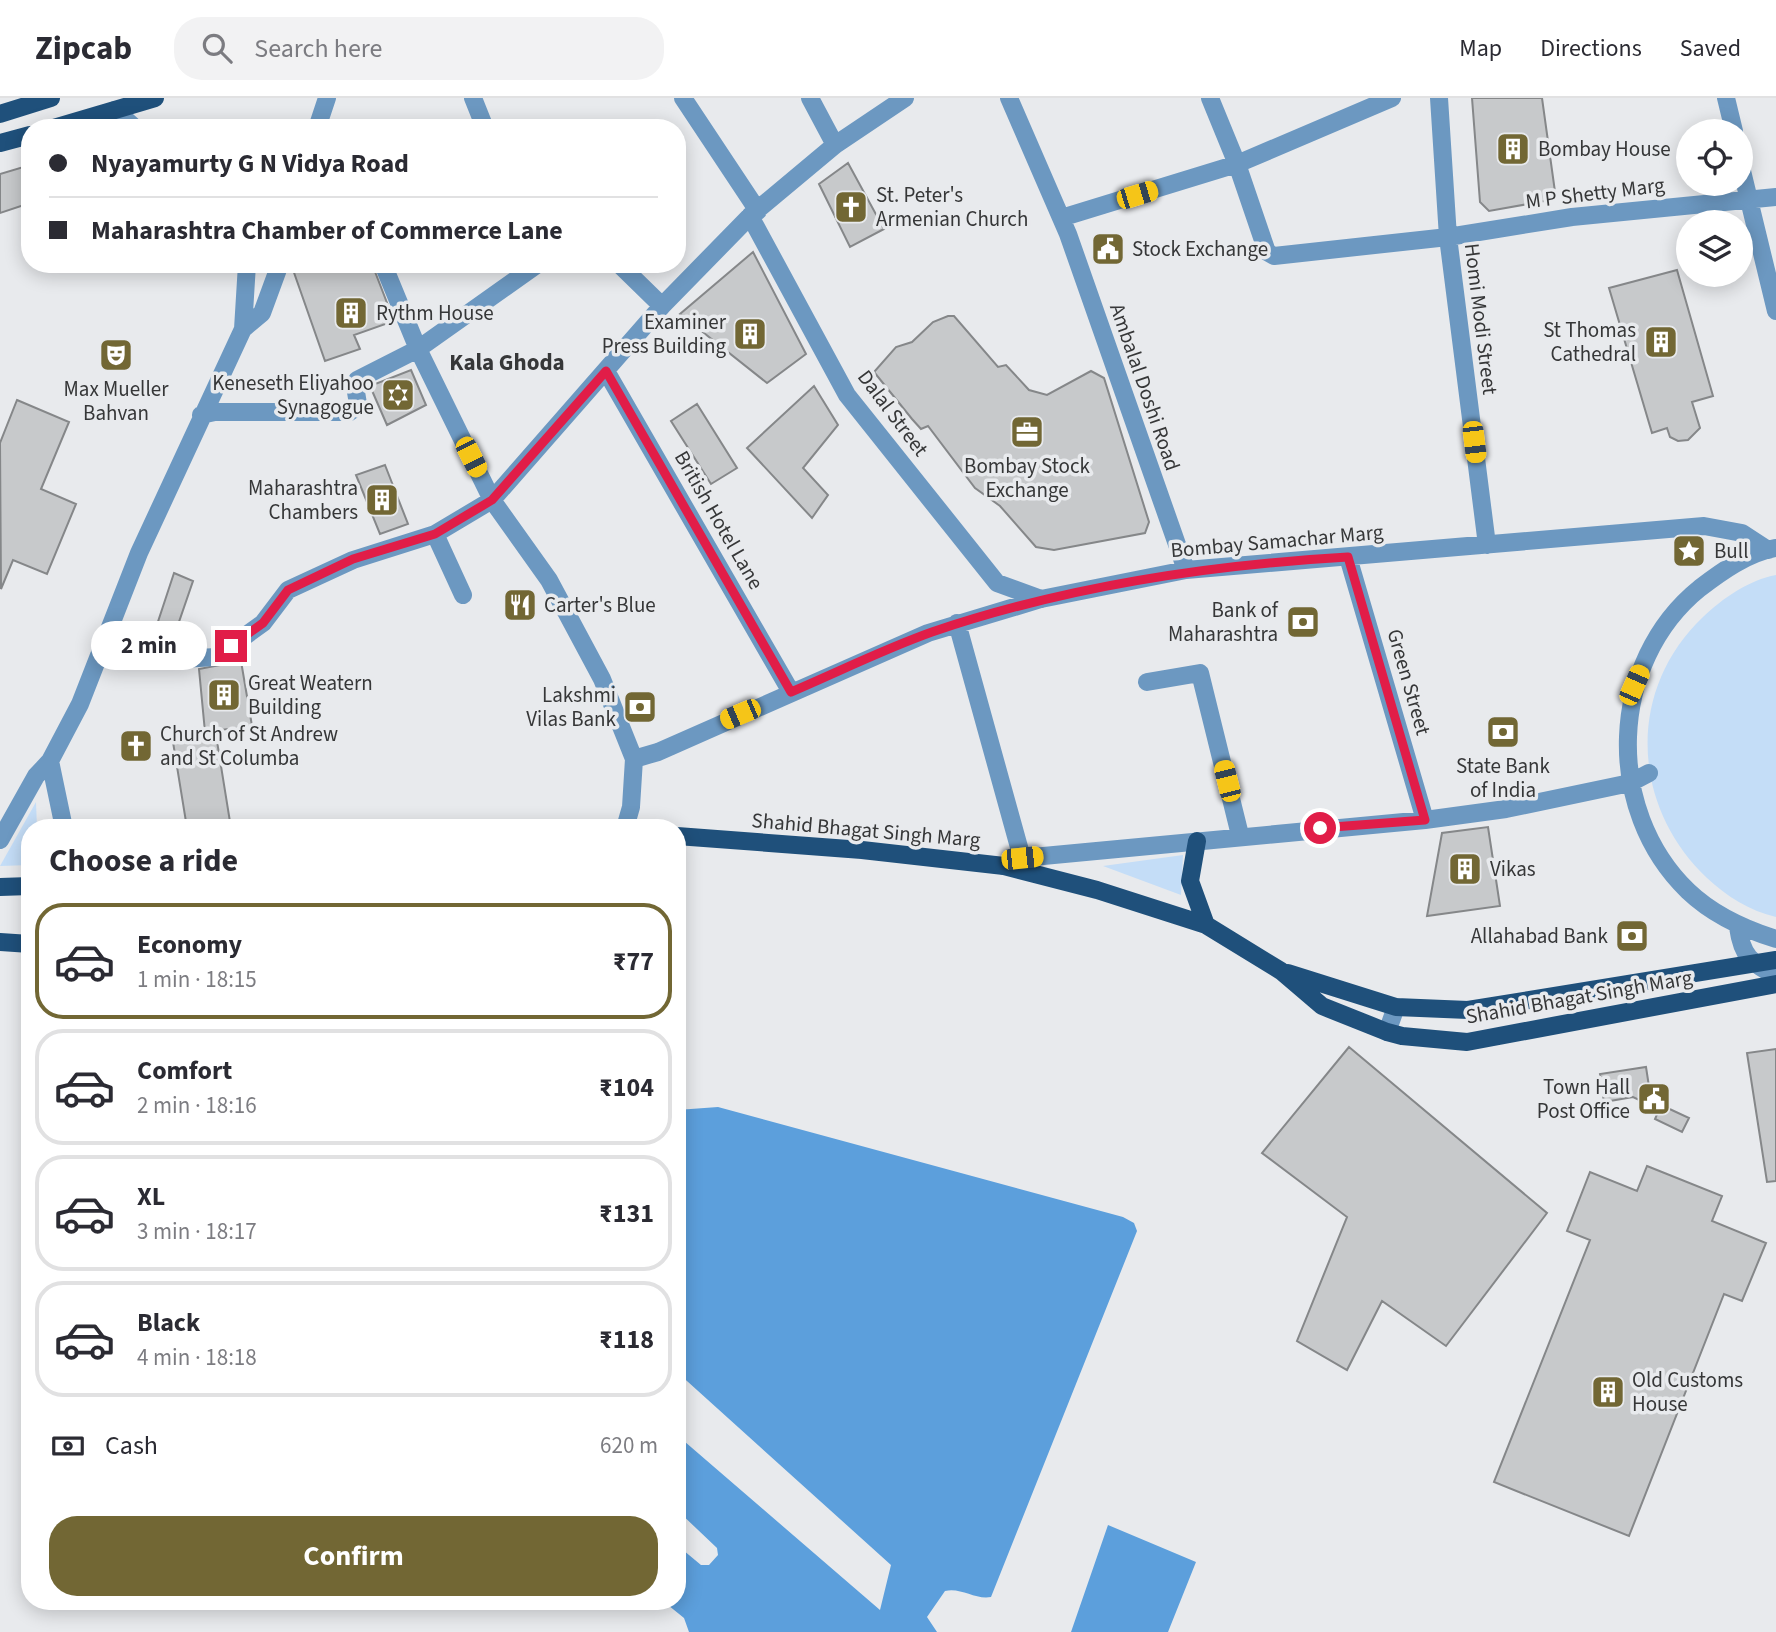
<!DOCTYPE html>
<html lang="en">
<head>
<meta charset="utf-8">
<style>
  :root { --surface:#fff; --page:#f2f2f3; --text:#2b2b33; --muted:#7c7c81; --line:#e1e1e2; --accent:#726734 }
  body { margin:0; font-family:"Source Sans 3",sans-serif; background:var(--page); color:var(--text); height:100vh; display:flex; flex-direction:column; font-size:26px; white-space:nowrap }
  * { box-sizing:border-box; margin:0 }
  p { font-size:23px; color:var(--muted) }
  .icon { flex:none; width:38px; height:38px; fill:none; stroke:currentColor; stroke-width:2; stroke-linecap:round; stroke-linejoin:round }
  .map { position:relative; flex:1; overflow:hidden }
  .panel { position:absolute; left:21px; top:721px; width:665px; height:791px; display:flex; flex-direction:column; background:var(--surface); border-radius:28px; box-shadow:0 4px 18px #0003 }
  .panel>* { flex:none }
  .top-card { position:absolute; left:21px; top:21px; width:665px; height:154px; border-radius:28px; box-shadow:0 4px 18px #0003; display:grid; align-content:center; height:154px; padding:0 28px; background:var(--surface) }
  .controls { position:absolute; left:1676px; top:21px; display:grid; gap:14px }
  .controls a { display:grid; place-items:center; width:77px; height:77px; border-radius:50%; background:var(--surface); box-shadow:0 4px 18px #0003; font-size:35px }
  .end { position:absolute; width:32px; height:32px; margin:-16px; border:9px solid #e11d48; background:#fff; box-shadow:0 0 0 4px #fff }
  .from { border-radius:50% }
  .bubble { position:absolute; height:49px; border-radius:24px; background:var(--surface); box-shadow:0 4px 18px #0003; font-size:23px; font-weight:700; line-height:49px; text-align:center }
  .car { position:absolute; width:21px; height:42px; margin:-21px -10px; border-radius:9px; box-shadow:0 0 5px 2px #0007; background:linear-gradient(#f5c518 24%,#345 0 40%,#f5c518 0 76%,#345 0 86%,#f5c518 0) }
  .top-card b { display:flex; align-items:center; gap:24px; height:66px; font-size:26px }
  .top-card b+b { border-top:2px solid var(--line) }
  .top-card i { width:18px; height:18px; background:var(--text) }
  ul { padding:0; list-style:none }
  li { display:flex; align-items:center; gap:21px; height:116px; margin:0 14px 10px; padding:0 14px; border:4px solid var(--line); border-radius:28px }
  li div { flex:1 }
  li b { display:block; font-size:26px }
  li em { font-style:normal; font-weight:700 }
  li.active { border-color:var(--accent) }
  li>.icon { width:63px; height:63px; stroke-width:1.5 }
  h2 { padding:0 28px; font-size:32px; line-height:84px }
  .pay { display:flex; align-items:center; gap:18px; height:77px; padding:0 28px; font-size:26px }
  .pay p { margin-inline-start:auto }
  .cta { display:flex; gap:14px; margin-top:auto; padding:14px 28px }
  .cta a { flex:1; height:80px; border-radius:28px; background:var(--accent); color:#fff; font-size:28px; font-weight:700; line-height:80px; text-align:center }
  header { display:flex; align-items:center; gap:42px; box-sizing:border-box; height:98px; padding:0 35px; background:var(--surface); border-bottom:2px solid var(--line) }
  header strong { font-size:33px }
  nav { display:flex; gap:38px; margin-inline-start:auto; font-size:24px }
  .search { width:490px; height:63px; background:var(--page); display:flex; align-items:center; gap:18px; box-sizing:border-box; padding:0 24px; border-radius:28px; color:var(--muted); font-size:26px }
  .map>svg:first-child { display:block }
</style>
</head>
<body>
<header>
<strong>Zipcab</strong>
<div class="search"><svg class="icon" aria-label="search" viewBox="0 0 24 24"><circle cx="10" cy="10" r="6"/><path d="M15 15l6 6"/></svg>Search here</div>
<nav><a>Map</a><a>Directions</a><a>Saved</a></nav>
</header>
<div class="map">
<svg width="1776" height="1534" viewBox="0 0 1776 1534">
  <rect width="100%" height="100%" fill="#e8eaed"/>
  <path fill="#c4ddf7" d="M1776,477V819C1750,813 1726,798 1707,780C1631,708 1626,592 1703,519C1723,500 1749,482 1776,477Z
    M36,704L37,730H30V767L0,768Z
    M1183,757L1181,797L1103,768Z"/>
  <path fill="#5c9fdc" d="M718,1009L1123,1119L1134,1125L1137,1133L991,1499C975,1502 961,1489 945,1493L927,1519L937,1534H689L684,1520L663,1503H677V1447L701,1467H709L718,1457L717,1450L677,1412V1337L880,1512L891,1467L677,1274V1012Z
    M1108,1427L1196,1464L1168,1534H1071Z"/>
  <path fill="#c7c9cb" stroke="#858789" stroke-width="2" d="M1472,0H1542L1556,101L1489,113L1480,104Z
    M848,65L884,131L850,149L819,86Z
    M30,67V105L0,115V76Z
    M753,154L806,256L767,285L680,216Z
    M291,166H372L394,223L354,237L360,251L325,263Z
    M1677,172L1713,298L1692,304L1700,330L1688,342L1678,343L1670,339L1667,330L1652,335L1609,190Z
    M948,218H954L998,269L1006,267L1029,292L1047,297L1091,273L1104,280L1149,424L1145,435L1054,452L1036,449L1000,408L975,390L928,328L921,331L912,321L874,274L896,249L912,244L933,224Z
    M411,272L426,307L387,327L370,288Z
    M814,288L838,327L803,370L828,397L812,420L747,350Z
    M17,302L69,324L41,391L76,406L47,476L13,462L1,491L0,345Z
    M697,306L737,370L711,386L671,323Z
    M385,367L408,426L380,436L356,377Z
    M174,475L193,483L170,550L149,551Z
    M241,563L252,628L205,634L199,571Z
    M216,637L231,730H187L173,644Z
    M1488,729L1500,808L1427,818L1442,735Z
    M1349,949L1547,1115L1446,1248L1382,1203L1347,1272L1297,1243L1347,1119L1262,1055Z
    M1776,951V1083L1767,1084L1747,955Z
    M1646,969L1652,1008L1633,999L1604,1004L1600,976Z
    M1661,1007L1689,1020L1682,1034L1655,1021Z
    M1647,1068L1722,1098L1712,1123L1766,1145L1742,1203L1724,1196L1629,1438L1494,1384L1590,1142L1567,1133L1590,1074L1637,1093Z"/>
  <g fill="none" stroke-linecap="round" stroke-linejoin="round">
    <path stroke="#6c98c1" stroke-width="18" d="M473,0L485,30
      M683,0L758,113
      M810,0L835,47
      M1009,0L1068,136L1186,472
      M1210,0L1237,66L1267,154L1274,158L1448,139L1572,119L1776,99
      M1439,0L1448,139L1487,447
      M1726,0L1734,33
      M115,12L135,30
      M317,30L327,0
      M1741,69L1776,213
      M750,118L847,297L997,485L1041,501
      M1061,120L1237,66L1392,0
      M383,166L418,251L492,402L549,482L602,581L634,661L631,709L625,730
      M619,166L662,208
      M243,231L262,215L280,166
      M606,273L791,594
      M201,317L215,314H350L358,306L355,288L357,282L418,251L538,166
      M435,436L463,497
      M1775,450C1747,455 1721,474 1700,490C1608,564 1604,712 1688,793C1713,817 1744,831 1776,841
      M1348,459L1425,722
      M957,525L1022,760
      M104,553L147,563L216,559L263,525L288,492L353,462L435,436L492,402L662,208L750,118L835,47L905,0
      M1147,584L1200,575L1240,737
      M634,661L658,654L928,535L1041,501L1186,472L1704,428L1742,435L1768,452
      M50,663L64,730
      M0,742L36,678L50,663L80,606L139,455L243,231L247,166
      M1004,768L1022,760L1425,722L1506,711L1630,685L1649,675
      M1738,829C1742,859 1751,864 1776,878
      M1387,934L1396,909"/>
    <path stroke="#1f507b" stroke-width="18" d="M0,16L51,0
      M54,30L155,0
      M0,45L30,37
      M677,738L862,752L1004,768L1097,792L1206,827L1281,873L1322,908L1387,934L1402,938L1467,944L1776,886
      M1197,743L1190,783L1206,827
      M0,789L30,788
      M0,844L30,846
      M1288,875L1396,909L1468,912L1776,862"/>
  </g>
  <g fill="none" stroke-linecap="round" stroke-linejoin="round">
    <path stroke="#e11d48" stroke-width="9" d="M231,548L263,525L288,492L353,461L435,436L492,402L606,273L791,594C838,574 884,551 932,534C1067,488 1207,467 1348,459L1425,722L1320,730"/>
  </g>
  <defs>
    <symbol id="building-square" viewBox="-11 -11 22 22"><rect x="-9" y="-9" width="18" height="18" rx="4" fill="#726734" stroke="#e8eaed"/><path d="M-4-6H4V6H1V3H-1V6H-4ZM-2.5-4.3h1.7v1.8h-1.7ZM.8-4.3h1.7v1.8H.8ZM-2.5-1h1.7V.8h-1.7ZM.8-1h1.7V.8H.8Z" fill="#fff"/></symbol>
    <symbol id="church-square" viewBox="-11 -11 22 22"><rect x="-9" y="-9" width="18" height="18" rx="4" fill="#726734" stroke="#e8eaed"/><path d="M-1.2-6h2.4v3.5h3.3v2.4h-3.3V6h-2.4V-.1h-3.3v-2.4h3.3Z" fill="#fff"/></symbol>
    <symbol id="civic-square" viewBox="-11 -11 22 22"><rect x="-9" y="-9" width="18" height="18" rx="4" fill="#726734" stroke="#e8eaed"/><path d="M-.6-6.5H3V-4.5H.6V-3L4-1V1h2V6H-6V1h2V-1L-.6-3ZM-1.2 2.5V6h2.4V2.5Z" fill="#fff"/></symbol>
    <symbol id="theatre-square" viewBox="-11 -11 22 22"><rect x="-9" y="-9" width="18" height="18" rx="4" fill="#726734" stroke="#e8eaed"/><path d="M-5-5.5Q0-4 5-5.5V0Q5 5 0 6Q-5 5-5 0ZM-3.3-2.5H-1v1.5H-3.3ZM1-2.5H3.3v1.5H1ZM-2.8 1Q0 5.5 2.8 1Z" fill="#fff"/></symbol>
    <symbol id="synagogue-square" viewBox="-11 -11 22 22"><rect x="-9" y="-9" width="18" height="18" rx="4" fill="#726734" stroke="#e8eaed"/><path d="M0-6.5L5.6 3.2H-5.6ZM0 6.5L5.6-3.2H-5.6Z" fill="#fff"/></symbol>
    <symbol id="office-square" viewBox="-11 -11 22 22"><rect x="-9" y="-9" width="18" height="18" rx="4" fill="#726734" stroke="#e8eaed"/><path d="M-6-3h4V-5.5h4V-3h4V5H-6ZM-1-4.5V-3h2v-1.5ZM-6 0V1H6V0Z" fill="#fff"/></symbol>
    <symbol id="sight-square" viewBox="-11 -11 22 22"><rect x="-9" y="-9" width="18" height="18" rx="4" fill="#726734" stroke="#e8eaed"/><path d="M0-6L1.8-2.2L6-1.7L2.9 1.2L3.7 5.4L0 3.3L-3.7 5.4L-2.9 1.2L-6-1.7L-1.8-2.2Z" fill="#fff"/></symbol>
    <symbol id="restaurant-square" viewBox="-11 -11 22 22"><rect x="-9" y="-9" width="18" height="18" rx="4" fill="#726734" stroke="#e8eaed"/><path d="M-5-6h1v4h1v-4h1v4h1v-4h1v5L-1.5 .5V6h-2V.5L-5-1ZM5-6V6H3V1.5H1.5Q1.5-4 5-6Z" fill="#fff"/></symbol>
    <symbol id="bank-square" viewBox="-11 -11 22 22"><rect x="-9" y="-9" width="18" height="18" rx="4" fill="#726734" stroke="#e8eaed"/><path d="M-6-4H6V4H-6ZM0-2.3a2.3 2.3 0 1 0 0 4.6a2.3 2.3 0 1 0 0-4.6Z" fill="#fff"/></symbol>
  </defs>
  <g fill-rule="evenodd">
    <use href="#building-square" x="1494" y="32" width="38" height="38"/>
    <use href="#church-square" x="832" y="90" width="38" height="38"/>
    <use href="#civic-square" x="1089" y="132" width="38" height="38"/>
    <use href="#building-square" x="332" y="196" width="38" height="38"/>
    <use href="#building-square" x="731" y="217" width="38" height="38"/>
    <use href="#building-square" x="1642" y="225" width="38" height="38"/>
    <use href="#theatre-square" x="97" y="238" width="38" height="38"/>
    <use href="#synagogue-square" x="379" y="278" width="38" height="38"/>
    <use href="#office-square" x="1008" y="315" width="38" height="38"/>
    <use href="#building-square" x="363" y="383" width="38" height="38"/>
    <use href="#sight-square" x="1670" y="434" width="38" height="38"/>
    <use href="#restaurant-square" x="501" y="488" width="38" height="38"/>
    <use href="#bank-square" x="1284" y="505" width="38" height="38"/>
    <use href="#building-square" x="205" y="578" width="38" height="38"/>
    <use href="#bank-square" x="621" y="590" width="38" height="38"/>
    <use href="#bank-square" x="1484" y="615" width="38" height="38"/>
    <use href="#church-square" x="117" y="629" width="38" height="38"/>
    <use href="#building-square" x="1446" y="752" width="38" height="38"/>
    <use href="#bank-square" x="1613" y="819" width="38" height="38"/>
    <use href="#civic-square" x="1635" y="982" width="38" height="38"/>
    <use href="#building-square" x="1589" y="1275" width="38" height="38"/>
  </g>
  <g text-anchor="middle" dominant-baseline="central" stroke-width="7" stroke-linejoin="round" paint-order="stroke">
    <g font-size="21" fill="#363738" stroke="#e8eaed" text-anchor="start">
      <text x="1538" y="51">Bombay House</text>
      <text x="876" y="97">St. Peter's<tspan x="876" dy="24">Armenian Church</tspan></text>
      <text x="1132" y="151">Stock Exchange</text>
      <text x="376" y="215">Rythm House</text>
      <text x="726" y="224" text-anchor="end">Examiner<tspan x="726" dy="24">Press Building</tspan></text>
      <text x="1636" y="232" text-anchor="end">St Thomas<tspan x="1636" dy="24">Cathedral</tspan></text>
      <text x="374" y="285" text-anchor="end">Keneseth Eliyahoo<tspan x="374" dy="24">Synagogue</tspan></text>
      <text x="116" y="291" text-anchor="middle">Max Mueller<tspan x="116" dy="24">Bahvan</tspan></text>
      <text x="1027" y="368" text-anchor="middle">Bombay Stock<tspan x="1027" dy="24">Exchange</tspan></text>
      <text x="358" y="390" text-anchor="end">Maharashtra<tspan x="358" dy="24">Chambers</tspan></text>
      <text x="1714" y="453">Bull</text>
      <text x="544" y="507">Carter's Blue</text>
      <text x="1278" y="512" text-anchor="end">Bank of<tspan x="1278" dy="24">Maharashtra</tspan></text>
      <text x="248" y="585">Great Weatern<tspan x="248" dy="24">Building</tspan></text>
      <text x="616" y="597" text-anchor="end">Lakshmi<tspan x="616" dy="24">Vilas Bank</tspan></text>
      <text x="160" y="636">Church of St Andrew<tspan x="160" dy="24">and St Columba</tspan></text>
      <text x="1503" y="668" text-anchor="middle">State Bank<tspan x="1503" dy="24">of India</tspan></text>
      <text x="1490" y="771">Vikas</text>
      <text x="1608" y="838" text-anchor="end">Allahabad Bank</text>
      <text x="1630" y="989" text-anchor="end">Town Hall<tspan x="1630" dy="24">Post Office</tspan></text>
      <text x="1632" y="1282">Old Customs<tspan x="1632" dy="24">House</tspan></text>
    </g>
    <g font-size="21" fill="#363738" stroke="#e8eaed">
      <text transform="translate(1595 95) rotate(-7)">M P Shetty Marg</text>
      <text transform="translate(1481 221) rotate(83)">Homi Modi Street</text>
      <text transform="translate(1145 289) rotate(71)">Ambalal Doshi Road</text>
      <text transform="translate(893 315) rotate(53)">Dalal Street</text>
      <text transform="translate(719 422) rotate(60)">British Hotel Lane</text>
      <text transform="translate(1277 443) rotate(-5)">Bombay Samachar Marg</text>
      <text transform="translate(1409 584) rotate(74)">Green Street</text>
      <text transform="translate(866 732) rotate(5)">Shahid Bhagat Singh Marg</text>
      <text transform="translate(1579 899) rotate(-10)">Shahid Bhagat Singh Marg</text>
    </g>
    <g font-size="23" font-weight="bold" fill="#363738" stroke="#e8eaed">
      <text x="507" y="264">Kala Ghoda</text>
    </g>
  </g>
</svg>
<div class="controls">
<a><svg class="icon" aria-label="locate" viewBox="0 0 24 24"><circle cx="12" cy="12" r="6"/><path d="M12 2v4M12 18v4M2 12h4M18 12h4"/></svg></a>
<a><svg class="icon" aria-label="layers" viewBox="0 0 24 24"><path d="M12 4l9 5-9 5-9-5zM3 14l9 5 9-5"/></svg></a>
</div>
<i class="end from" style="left:1320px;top:730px"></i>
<i class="end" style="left:231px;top:548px"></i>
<div class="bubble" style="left:91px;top:523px;width:116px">2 min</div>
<i class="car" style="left:1137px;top:97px;rotate:73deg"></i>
<i class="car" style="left:1474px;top:344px;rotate:173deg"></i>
<i class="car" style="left:471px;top:359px;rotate:153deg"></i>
<i class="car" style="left:1634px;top:587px;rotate:24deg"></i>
<i class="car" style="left:740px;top:616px;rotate:247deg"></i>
<i class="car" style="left:1227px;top:683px;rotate:346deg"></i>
<i class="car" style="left:1022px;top:760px;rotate:84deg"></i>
<div class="top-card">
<b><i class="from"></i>Nyayamurty G N Vidya Road</b>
<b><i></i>Maharashtra Chamber of Commerce Lane</b>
</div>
<section class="panel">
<h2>Choose a ride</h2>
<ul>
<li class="active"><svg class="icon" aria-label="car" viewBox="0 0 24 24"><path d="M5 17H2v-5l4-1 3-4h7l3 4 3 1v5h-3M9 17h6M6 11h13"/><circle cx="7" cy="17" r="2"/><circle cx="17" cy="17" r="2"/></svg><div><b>Economy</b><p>1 min · 18:15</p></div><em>₹77</em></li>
<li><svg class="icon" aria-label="car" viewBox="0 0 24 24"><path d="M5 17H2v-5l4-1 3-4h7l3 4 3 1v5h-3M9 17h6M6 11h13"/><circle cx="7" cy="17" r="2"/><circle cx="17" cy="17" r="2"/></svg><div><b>Comfort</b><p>2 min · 18:16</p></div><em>₹104</em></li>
<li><svg class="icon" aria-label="car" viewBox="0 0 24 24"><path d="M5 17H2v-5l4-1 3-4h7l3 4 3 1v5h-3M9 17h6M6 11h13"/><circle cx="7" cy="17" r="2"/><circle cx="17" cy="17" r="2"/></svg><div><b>XL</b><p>3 min · 18:17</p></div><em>₹131</em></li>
<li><svg class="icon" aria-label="car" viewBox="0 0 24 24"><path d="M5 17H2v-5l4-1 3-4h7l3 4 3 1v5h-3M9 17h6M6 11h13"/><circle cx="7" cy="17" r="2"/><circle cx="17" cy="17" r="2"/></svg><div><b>Black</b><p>4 min · 18:18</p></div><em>₹118</em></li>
</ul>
<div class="pay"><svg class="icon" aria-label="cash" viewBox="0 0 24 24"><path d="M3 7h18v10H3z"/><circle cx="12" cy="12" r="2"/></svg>Cash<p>620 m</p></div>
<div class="cta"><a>Confirm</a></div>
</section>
</div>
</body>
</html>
